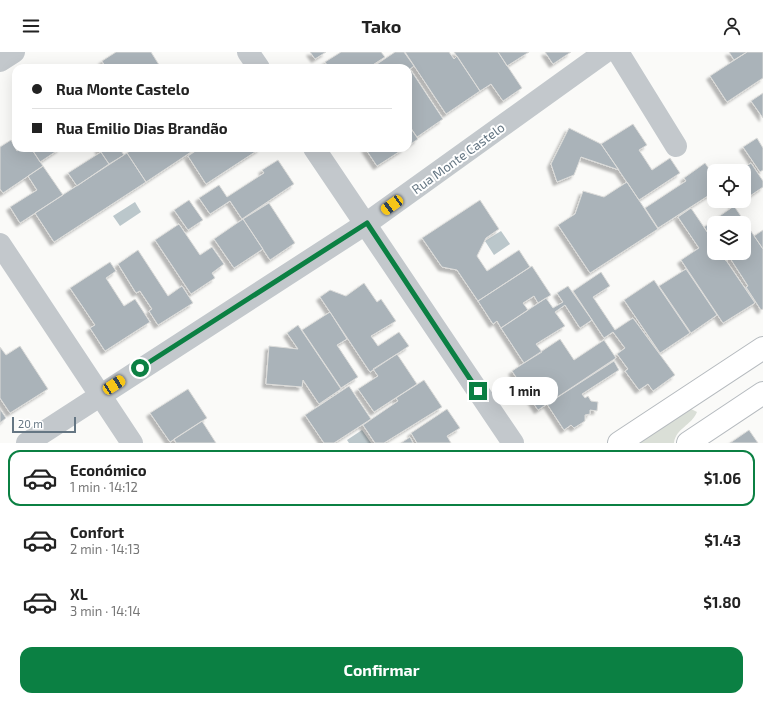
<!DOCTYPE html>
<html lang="es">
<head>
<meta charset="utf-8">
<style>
  :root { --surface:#fff; --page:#f6f6f6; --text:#222; --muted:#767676; --line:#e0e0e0; --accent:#0b8043 }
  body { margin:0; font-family:"Exo 2",sans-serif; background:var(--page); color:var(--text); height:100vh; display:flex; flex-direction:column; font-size:15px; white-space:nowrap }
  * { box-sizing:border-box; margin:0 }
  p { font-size:13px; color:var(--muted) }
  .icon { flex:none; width:22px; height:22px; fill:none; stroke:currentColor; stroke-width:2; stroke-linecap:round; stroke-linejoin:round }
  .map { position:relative; height:391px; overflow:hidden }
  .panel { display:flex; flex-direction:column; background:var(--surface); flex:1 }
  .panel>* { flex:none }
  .guide { position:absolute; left:12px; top:12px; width:400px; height:88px; border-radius:12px; box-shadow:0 4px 16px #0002; display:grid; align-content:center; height:88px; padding:0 20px; background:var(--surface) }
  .controls { position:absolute; left:707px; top:112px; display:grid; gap:8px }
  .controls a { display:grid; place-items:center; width:44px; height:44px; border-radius:8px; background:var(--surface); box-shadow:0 4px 16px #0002; font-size:20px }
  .scale { position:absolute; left:12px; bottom:10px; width:64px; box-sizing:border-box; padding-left:4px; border:2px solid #657683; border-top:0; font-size:11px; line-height:14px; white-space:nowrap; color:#657683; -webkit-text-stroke:3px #fff; paint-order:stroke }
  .end { position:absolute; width:18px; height:18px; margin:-9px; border:5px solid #0b8043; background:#fff; box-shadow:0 0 0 2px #fff }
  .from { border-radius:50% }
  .bubble { position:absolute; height:28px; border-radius:12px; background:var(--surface); box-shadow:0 4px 16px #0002; font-size:13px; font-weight:700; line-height:28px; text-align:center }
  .car { position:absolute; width:12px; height:24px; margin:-12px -6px; border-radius:5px; box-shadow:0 0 3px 1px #0007; background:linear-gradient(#f5c518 24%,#345 0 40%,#f5c518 0 76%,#345 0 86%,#f5c518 0) }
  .guide b { display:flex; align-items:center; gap:14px; height:38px; font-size:15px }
  .guide b+b { border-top:1px solid var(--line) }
  .guide i { width:10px; height:10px; background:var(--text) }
  ul { padding:7px 0 0; list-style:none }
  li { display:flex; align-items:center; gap:12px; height:56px; margin:0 8px 6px; padding:0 12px; border:2px solid transparent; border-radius:12px }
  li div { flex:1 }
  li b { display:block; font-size:15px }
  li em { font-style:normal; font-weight:700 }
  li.current { border-color:var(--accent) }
  li>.icon { width:36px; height:36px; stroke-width:1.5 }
  .action { display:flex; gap:8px; margin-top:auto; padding:8px 20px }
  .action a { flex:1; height:46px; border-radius:12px; background:var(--accent); color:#fff; font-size:16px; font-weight:700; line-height:46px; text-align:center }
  header { display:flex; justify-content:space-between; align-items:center; height:52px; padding:0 20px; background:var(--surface); font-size:18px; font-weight:700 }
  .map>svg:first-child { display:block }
</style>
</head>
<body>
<header><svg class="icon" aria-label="menu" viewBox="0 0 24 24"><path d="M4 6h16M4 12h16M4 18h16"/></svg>Tako<svg class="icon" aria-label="person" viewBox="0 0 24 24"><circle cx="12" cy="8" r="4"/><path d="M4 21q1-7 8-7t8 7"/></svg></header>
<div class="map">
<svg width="763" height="391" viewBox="0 0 763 391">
  <defs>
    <filter id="shadow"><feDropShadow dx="-3.5" dy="3.5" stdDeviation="1" flood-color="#0004"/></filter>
  </defs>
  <rect width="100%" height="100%" fill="#fafaf8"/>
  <path fill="#dadfd7" d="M689,356L697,360C691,374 676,376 674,391H619Z"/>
  <path fill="#bbc7cb" d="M135,150L141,160L120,174L113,164Z
    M501,179L510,192L494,203L485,189Z
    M362,378L371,391H349L347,388Z"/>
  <path fill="#aab3b9" stroke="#dcdcda" filter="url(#shadow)" d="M116,0H151L161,16H106L102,9Z
    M310,0H326L315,7Z
    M341,0H381L385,5L368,16H329L325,10Z
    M395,0H404L414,14L410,17L443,67L417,85L408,72V16H371Z
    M405,0H449L454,7L457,4L480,39L446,62Z
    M454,0H498L522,36L503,49L491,32L480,39Z
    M498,0H529L507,14Z
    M545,0H571L553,12Z
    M729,0H747L734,8Z
    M747,0H763V26L727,50L710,24Z
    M763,41V66L751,49Z
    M408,72L418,87L408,94Z
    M633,72L647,93L639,98L652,118L670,106L680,121L639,148L601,92Z
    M569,76L601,92L619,118L581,105L574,123L557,130L551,112Z
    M757,86L763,96V118L760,120L743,95Z
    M11,88L17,99L21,96H31L43,114L3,141L0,137V95Z
    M31,96H61L40,110Z
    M98,96H119L124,103L109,112Z
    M134,96H146L148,98L150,96H197L146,130L127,101Z
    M200,96H261L206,132L188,104Z
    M365,96H405L377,114Z
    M101,100L109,112L77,134L68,121Z
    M127,101L146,130L54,190L35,161Z
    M278,108L294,132L242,167L230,149L210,162L199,146L219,133L227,145L264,121L262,118Z
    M705,111L714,124V140L658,176L645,156L686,129L684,126Z
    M751,111L763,129V135L744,148V119H739Z
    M43,114L63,143L20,171L10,155L37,138L28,124Z
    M627,130L658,177L590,221L558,173L575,162L583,139L604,145Z
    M189,148L203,168L188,178L174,158Z
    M480,148L499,177L486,186L477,204L487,219L519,198L530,215L478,249L457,218L442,215L422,186Z
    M731,149H742L734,154Z
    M269,151L295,191L270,208L243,167Z
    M734,154L763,197V257L761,258L746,235L748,234L730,206L726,209L721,201H744V171H714V190L704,175Z
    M691,156L714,190V201H721L755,251L723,271L681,208L699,196L678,165Z
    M243,167L263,197L234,216L214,187Z
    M179,172L200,203L212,195L224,212L212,221L215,226L191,242L155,188Z
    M763,178V197L754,184Z
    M138,198L168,244L182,234L193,251L158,273L149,259L152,257L140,239L136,241L118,212Z
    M110,210L116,219L106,226L124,254L135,247L150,270L105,299L90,276L95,273L70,236Z
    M532,214L551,243L538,251L534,244L523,251L528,258L501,276L497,269L493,272L478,249Z
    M686,217L717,263L691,281L659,234Z
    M601,220L610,234L593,245L615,278L633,266L675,323L653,339L648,332L639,338L625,319L628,317L617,302L625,296L613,280L604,286L573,239Z
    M654,228L690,281L660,301L624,248Z
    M364,231L377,250L381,247L396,269L371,284L378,294L399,280L409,294L370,320L320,245L330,238L346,244Z
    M568,234L592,268L580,276L565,253L555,260L565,274L536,292L542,300L524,311L501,276L546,246L553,256L563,250L557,241Z
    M330,260L347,287L337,293L358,325L341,336L302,278Z
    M298,273L341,337L319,352L303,328L302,335L266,332L269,294L298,297L287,281Z
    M560,287L574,308L604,288L616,306L538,358L512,319Z
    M20,294L48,337L10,361L0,346V295L6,303Z
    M397,302L417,332L374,360L358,337L378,324L373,317Z
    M614,309L619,318L582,342L585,346L588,344L591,349L598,350L597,359L590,358V362L585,363V369L574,376L571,373L564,378L547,352Z
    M424,328L442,355L384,391H375L363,373L398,349L396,346Z
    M349,334L371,367L334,391H324L305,363Z
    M188,337L207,366L170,390L150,361Z
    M0,357L6,366L0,371Z
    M447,357L460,376L447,384L451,391H417L411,381Z
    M202,369L216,391H176L174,387Z
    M749,378L758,391H730Z
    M410,385L413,391H401Z"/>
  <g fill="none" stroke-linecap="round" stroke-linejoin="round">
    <defs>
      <path id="major" d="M619,391L763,296
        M688,391L763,341"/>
    </defs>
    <use href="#major" stroke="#b5babe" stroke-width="24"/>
    <path stroke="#c3c8cc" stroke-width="22" d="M248,0L259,16
      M618,0L676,94
      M0,9L14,0
      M314,96L513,391
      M0,192L132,391
      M27,391L367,171L605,0"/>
    <use href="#major" stroke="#fff" stroke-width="22"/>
  </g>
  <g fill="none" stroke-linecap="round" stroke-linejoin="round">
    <path stroke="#0b8043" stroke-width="5" d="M140,316L367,171L478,339"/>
  </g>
  <g text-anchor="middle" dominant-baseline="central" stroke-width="4" stroke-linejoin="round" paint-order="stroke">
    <g font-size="13" fill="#657683" stroke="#fff">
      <text transform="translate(458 106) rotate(-36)">Rua Monte Castelo</text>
    </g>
  </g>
</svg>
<div class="controls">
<a><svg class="icon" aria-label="locate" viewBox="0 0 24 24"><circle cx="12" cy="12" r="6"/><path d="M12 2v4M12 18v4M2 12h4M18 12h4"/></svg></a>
<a><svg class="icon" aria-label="layers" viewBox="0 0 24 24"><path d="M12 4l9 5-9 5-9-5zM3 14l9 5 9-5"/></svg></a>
</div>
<div class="scale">20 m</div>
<i class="end from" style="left:140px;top:316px"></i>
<i class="end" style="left:478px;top:339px"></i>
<div class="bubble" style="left:492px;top:325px;width:66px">1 min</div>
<i class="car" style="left:392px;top:153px;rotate:234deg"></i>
<i class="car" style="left:114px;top:333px;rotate:57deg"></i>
<div class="guide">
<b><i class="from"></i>Rua Monte Castelo</b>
<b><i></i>Rua Emilio Dias Brandão</b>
</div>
</div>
<section class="panel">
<ul>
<li class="current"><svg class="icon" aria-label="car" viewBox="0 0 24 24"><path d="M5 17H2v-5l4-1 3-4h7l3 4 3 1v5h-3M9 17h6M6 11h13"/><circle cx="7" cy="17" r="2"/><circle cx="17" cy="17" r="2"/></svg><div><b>Económico</b><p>1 min · 14:12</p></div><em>$1.06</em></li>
<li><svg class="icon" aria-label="car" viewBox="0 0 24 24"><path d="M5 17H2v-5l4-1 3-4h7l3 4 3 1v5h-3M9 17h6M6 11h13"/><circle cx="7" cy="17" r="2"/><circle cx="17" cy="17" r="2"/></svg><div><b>Confort</b><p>2 min · 14:13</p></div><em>$1.43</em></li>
<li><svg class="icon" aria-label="car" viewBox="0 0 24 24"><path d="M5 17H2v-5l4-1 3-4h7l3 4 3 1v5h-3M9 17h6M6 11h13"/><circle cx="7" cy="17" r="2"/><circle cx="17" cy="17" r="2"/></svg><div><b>XL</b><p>3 min · 14:14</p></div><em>$1.80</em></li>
</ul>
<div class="action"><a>Confirmar</a></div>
</section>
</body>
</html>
